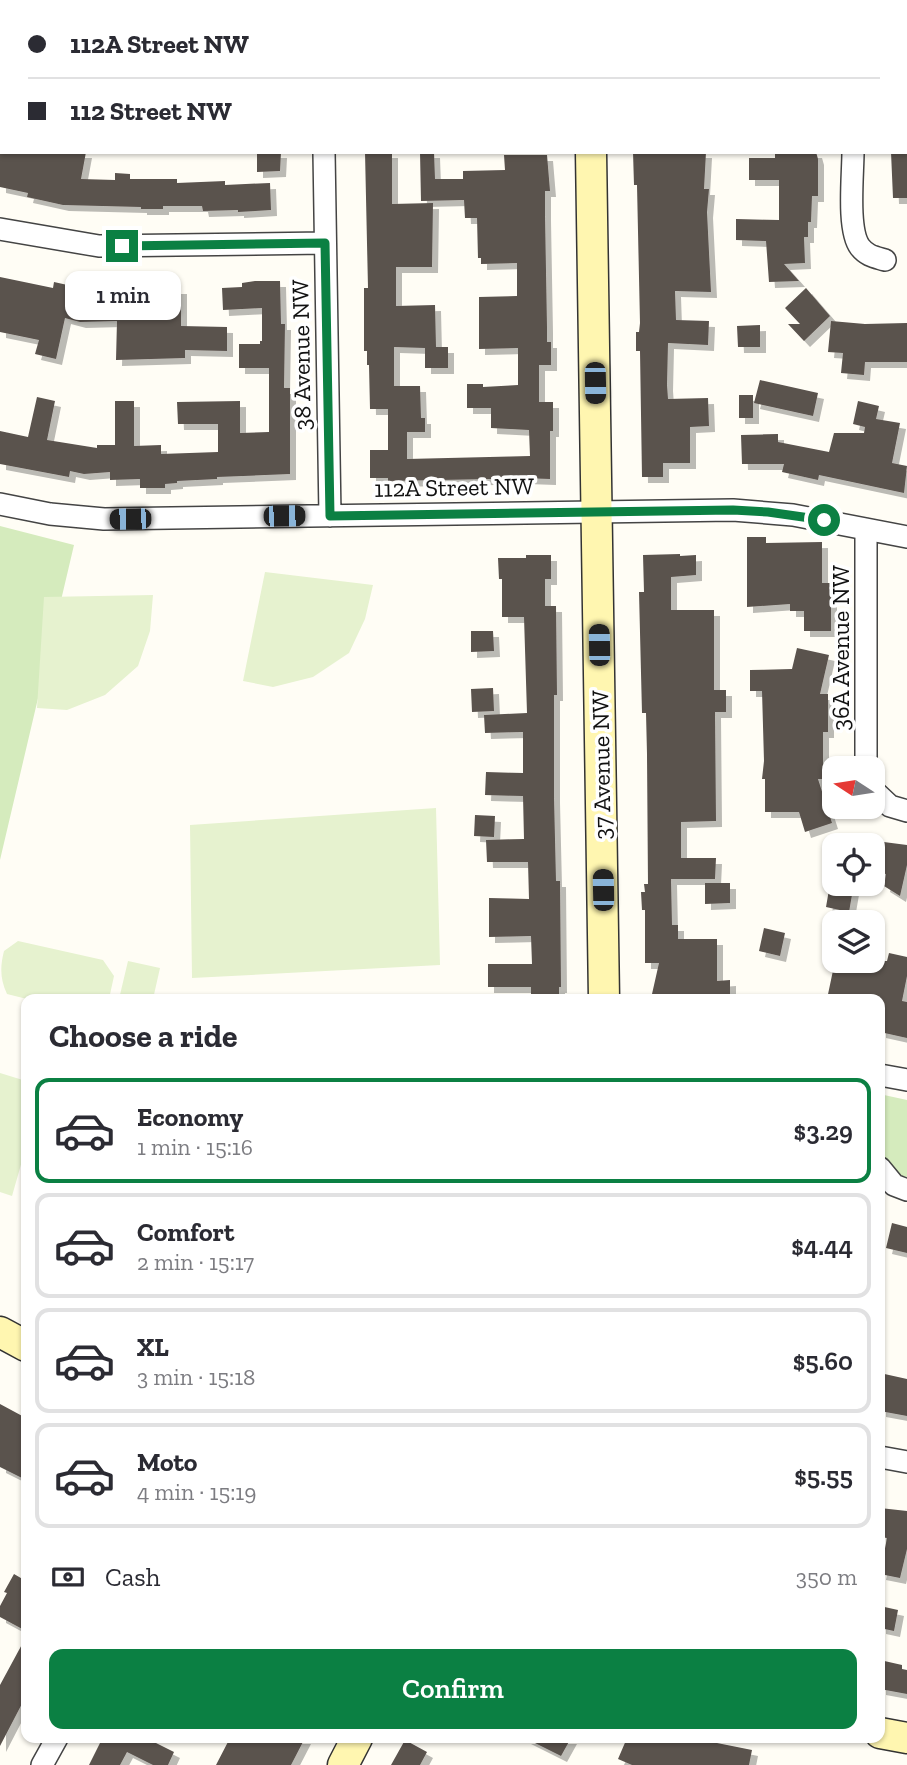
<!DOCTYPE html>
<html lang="en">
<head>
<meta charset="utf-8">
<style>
  :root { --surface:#fff; --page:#f2f2f3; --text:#2b2b33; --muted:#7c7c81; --line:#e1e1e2; --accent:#0b8043 }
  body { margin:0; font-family:"Zilla Slab",serif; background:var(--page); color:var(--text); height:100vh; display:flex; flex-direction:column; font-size:26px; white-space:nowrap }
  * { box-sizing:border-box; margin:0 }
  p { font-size:23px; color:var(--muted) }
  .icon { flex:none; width:38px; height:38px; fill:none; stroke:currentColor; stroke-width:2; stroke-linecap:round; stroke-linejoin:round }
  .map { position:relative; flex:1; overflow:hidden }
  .side { position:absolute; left:21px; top:994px; width:864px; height:749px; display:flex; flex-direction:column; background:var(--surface); border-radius:14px; box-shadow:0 2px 5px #0004 }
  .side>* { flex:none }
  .hud { position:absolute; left:0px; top:0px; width:908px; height:154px; box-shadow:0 2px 5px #0004; display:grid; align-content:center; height:154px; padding:0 28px; background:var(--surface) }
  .needle { width:46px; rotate:282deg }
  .fabs { position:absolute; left:822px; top:756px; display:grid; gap:14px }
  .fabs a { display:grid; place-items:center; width:63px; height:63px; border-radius:14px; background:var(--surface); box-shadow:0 2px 5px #0004; font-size:35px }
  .end { position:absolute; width:32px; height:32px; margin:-16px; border:9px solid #0b8043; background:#fff; box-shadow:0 0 0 4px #fff }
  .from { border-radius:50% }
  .bubble { position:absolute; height:49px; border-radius:14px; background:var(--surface); box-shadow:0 2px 5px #0004; font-size:23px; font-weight:600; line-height:49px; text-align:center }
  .car { position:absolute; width:21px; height:42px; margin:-21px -10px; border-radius:9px; box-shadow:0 0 5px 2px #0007; background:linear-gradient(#222 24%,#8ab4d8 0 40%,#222 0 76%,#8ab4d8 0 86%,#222 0) }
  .hud b { display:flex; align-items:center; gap:24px; height:66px; font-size:26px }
  .hud b+b { border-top:2px solid var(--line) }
  .hud i { width:18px; height:18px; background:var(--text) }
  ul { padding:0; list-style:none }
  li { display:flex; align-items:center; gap:21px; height:105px; margin:0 14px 10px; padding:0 14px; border:4px solid var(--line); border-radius:14px }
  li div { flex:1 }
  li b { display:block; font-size:26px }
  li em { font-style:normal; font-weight:600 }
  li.current { border-color:var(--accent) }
  li>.icon { width:63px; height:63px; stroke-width:1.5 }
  h2 { padding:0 28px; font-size:32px; line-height:84px }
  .pay { display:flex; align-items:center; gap:18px; height:77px; padding:0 28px; font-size:26px }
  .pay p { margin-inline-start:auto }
  .action { display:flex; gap:14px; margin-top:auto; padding:14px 28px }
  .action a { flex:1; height:80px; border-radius:14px; background:var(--accent); color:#fff; font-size:28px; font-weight:600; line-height:80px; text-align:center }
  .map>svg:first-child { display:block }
</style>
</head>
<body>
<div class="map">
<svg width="907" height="1765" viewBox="0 0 907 1765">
  <defs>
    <filter id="shadow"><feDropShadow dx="6" dy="6" stdDeviation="0" flood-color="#0004"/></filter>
  </defs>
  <rect width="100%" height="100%" fill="#fffdf5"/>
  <path fill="#d5ebbd" d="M0,526L74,545L0,860Z
    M884,1095L907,1100V1177L894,1174L882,1152Z"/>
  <path fill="#e6f2cf" d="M265,572L373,585L365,619L349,653L313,677L273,687L243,681Z
    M153,595L150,631L138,666L105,695L67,710L37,708L44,597Z
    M436,808L440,965L192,978L190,825Z
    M18,941L103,960L114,976L109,999H27L7,994C0,979 0,967 4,951Z
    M128,961L160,968L153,999H119Z
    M0,1073L26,1081V1147L12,1196L0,1192Z"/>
  <path fill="#5a524d" filter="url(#shadow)" d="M0,152H86L81,179L115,180V173L130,174V179H177V183L225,181V185L270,183L271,210L238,212V210L203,211L202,206H163V209H141V207L63,205L27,197L28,193L0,187Z
    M257,152H281L280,171L257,172Z
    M365,152H392V204L433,203L432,267H396V306L435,305L436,347H448V368H425V348L394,347V386H420L421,418H425V432H407V459L530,456L529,430L491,428V408H467V384H483V387L518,385V348L479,349V297L517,296V263L481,264V258H478L477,218H465L464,200L421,201L420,152H434L435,179H463V171L505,170L504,155H547L550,191H545V215L547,327V342H551V365H539V402H553V431H550V479L491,477V479L388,481V478H370V450H388V409H370L369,365H367V351H364V288H368Z
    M633,152H706L704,189H709L707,212L711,292L675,291L676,320L709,321L708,345L668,343L667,385L668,399L708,398L709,426L690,427V463H663V477H642L640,351H636V332H639L640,323L637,185H634Z
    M775,152H816L818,159V196H812L811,222H808V237H804L805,263L784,264L799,281L769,282L766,241L736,240V219L779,220V180H749V158H775Z
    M891,152H907V198H893Z
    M0,277L53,288L54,282L99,292V288H181V326L227,327V351L185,350V358L116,360L117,321L80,322L65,318L56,359L35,354L39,340L0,332Z
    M255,281H280L281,324H285L284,388H290V474L217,477V479L177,481V483L165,484V488H140V479L110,480V472L84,474L70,471L69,477L0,464V431L28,437L37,397L55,401L47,440L97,448V445H115V401H134V446L161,445V454L218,452V424H178L177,402L240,401V433L269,432V368H239V344H260V341H262V308L223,310L222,288L242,287V283Z
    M806,288L830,316L804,341L788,324H800L785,308Z
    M831,321L865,324L907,323V362H865L864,375L841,373L843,353L828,352Z
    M760,325V347H738L737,326Z
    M760,380L818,393L813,416L754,403Z
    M739,395H753V418H739Z
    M858,401L879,406L876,419L900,423L892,463L907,466L904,493L819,475L818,480L782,472L784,464H742L741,435L778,434V442L829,452L834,433H864L865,427L853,424Z
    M747,537H766V543L822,542V583H831V631H804V611H790V604L747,607Z
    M680,554V556L696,555V575L671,577V610H714V690H726V712H715L716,821L681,822V858H716L715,879H671L672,925H678V939H717V981L730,980V999H675L652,994L659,963H645V910H642L641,892H645L644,884H648L647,754L646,713H642L639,592H644L643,555Z
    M526,555H551V579H545V606H556L557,695H554V797L556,881H560L561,987H559V999H531V987H488V964H532L531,936L489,937V898L529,899L528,862H487L486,840L524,839L523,796L485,795L486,772L523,773V732L485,733L484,715L527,713L524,617H502V579H499L498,558H526Z
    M471,631H493L494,651L471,652Z
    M797,648L829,655L820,694H828V732H823V779H818L832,823L805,832L799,812H765V779H762L764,761L762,691H750V670L792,669Z
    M493,688L494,711L472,712L471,689Z
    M475,815L495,816L494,837L474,836Z
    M876,841L907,845V865L900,896L884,886L886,874L873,872Z
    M705,883H730V903L705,904Z
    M830,884L853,889L849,912L826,907Z
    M764,928L785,933L780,956L759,951Z
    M889,953L907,957V976L902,1001L907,1002V1038L880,1032V999H827L835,961H887Z
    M892,1223L907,1227V1253L886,1248Z
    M880,1373L907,1379V1416L880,1411Z
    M0,1404L26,1418V1480L0,1467Z
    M880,1508L907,1511V1549L900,1578L880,1574L887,1538L880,1537Z
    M14,1574L26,1581V1631L0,1617V1606L7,1593L4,1592Z
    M880,1606L898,1610L894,1631L880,1628Z
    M26,1637V1696L0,1746V1685Z
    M880,1660L902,1665V1669L907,1670V1694L880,1689Z
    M99,1738H146L174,1752L168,1765H153L127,1752L120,1765H89L102,1739Z
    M230,1738H305L291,1765H216Z
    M525,1738H571L561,1756Z
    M627,1738H692L752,1750L749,1765H632L618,1759Z
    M405,1740L427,1752L420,1765H391Z"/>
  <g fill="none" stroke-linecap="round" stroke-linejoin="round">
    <defs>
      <path id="street" d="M321,0V2
        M853,0V2
        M324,152L330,516
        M853,152C853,175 847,230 860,247C867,256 875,257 885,260
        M0,229L99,246L325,243
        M0,504L50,514L104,519L733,510L793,515L907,537
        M866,529V768
        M873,790L890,806L907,811
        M880,1075L907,1080
        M880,1168L894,1185L907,1190
        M880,1457L907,1462
        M42,1765L57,1738"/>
      <path id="secondary" d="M588,0V2
        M591,152L604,999
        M0,1332L26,1346
        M880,1733L907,1738
        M343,1765L357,1738"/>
    </defs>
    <use href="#street" stroke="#444" stroke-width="24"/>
    <use href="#secondary" stroke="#333" stroke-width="33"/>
    <use href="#street" stroke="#fff" stroke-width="21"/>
    <use href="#secondary" stroke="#fff6b0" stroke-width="30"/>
  </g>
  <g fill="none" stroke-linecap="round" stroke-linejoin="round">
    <path stroke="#0b8043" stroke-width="9" d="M122,246L325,243L330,516L733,510L768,512L824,520"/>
  </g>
  <g text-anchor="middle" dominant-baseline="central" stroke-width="7" stroke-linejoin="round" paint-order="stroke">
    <g font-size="24" fill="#111" stroke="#fff">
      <text transform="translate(301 355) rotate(-91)">38 Avenue NW</text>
      <text transform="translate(454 487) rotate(-1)">112A Street NW</text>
      <text transform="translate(840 648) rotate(-90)">36A Avenue NW</text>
      <text transform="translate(601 765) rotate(-91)">37 Avenue NW</text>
    </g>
  </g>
</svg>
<div class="fabs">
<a><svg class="needle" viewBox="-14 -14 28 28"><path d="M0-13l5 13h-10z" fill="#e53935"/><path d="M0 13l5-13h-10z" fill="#7c7c81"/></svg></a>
<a><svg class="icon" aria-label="locate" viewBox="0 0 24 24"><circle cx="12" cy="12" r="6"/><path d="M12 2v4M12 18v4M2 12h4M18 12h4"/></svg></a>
<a><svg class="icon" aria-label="layers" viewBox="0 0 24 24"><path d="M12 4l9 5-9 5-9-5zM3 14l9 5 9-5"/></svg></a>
</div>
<i class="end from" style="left:824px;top:520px"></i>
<i class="end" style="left:122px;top:246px"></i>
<div class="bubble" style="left:65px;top:271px;width:116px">1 min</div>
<i class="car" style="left:595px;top:383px;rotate:179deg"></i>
<i class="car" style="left:284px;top:516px;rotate:89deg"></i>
<i class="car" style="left:130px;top:519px;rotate:269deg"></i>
<i class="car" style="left:599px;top:645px;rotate:359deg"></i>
<i class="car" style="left:603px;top:890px;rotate:359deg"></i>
<div class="hud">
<b><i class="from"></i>112A Street NW</b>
<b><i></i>112 Street NW</b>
</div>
<section class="side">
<h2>Choose a ride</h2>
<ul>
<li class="current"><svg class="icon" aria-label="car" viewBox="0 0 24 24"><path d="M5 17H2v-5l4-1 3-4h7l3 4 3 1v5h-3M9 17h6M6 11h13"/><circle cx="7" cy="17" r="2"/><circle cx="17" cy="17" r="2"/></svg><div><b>Economy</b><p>1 min · 15:16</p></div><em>$3.29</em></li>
<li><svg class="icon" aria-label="car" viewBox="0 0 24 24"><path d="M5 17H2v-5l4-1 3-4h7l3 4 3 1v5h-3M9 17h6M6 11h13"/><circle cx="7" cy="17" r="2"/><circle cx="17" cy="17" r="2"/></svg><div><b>Comfort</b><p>2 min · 15:17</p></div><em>$4.44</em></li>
<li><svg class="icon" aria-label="car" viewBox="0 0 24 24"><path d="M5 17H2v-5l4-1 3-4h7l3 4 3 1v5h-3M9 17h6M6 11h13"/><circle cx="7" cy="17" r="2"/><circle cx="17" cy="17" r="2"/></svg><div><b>XL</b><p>3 min · 15:18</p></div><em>$5.60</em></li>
<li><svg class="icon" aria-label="car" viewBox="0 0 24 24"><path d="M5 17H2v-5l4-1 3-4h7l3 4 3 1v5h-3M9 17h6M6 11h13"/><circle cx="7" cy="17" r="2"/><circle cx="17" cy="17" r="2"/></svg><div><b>Moto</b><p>4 min · 15:19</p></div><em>$5.55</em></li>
</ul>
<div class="pay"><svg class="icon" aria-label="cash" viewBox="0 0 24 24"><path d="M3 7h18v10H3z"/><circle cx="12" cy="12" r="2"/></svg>Cash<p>350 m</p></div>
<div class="action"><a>Confirm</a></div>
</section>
</div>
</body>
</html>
